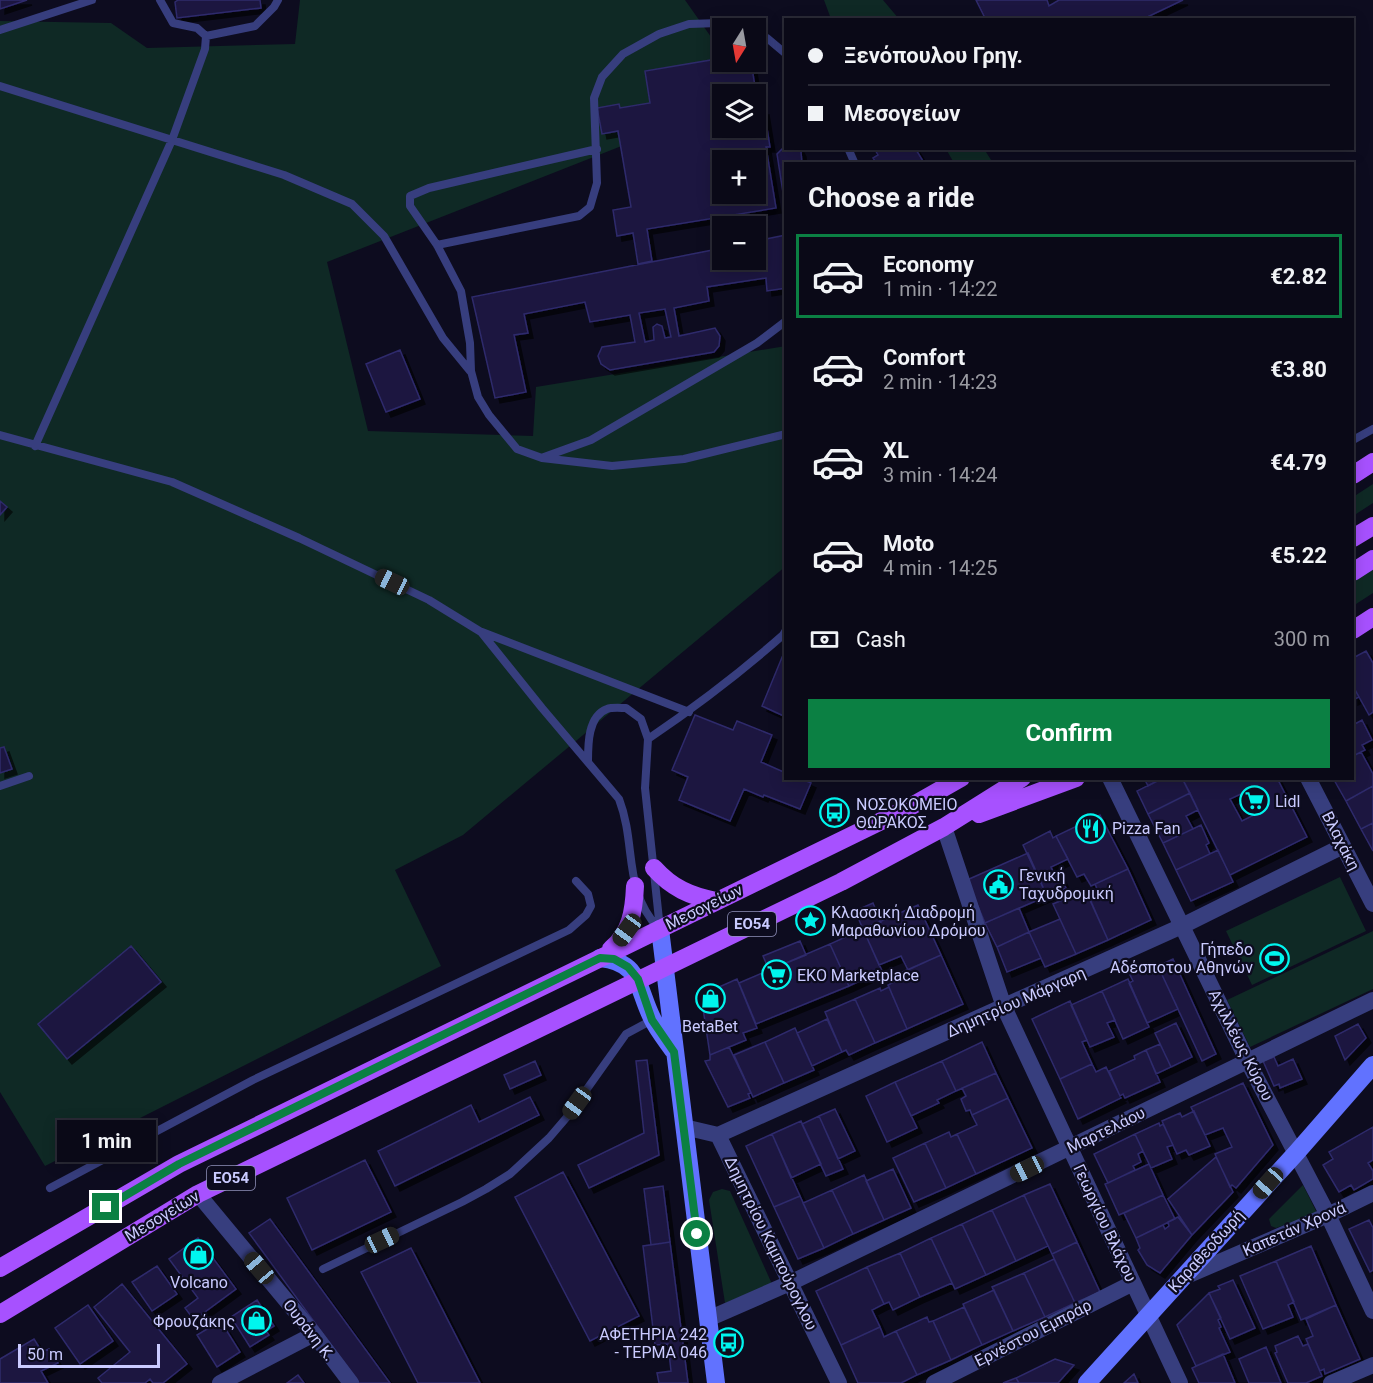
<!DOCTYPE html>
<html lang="en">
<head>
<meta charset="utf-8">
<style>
  :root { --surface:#0a0917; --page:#131220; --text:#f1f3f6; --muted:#999aa1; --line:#2a2a36; --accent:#0b8043 }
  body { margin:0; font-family:Roboto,sans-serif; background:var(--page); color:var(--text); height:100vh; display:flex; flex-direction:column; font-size:22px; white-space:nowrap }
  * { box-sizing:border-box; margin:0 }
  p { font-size:20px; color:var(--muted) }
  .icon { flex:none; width:33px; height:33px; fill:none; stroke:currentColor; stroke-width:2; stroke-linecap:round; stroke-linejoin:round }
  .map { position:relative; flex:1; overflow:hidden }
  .side { position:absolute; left:784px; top:162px; width:570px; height:618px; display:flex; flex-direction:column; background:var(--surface); border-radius:0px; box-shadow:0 3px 15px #0003,0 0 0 2px var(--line) }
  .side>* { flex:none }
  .banner { position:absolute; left:784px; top:18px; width:570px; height:132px; border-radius:0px; box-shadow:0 3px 15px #0003,0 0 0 2px var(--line); display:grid; align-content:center; height:132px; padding:0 24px; background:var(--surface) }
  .needle { width:39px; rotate:191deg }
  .controls { position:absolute; left:712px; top:18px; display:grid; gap:12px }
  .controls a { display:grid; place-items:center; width:54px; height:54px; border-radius:0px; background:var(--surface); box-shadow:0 3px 15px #0003,0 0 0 2px var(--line); font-size:30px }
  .scale { position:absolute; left:18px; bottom:15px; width:142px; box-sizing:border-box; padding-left:6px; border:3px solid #cacbff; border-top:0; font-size:16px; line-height:21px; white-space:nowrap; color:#cacbff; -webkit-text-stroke:4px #0d0c1f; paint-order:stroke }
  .end { position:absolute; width:27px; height:27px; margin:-14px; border:8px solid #0b8043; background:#fff; box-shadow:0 0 0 3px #fff }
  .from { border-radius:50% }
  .bubble { position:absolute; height:42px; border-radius:0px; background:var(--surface); box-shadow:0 3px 15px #0003,0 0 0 2px var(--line); font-size:20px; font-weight:700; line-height:42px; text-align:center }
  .car { position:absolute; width:18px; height:36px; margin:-18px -9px; border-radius:8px; box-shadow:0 0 4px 2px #0007; background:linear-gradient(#222 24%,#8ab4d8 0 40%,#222 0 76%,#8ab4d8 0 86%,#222 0) }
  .banner b { display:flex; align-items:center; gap:21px; height:57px; font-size:22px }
  .banner b+b { border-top:2px solid var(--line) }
  .banner i { width:15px; height:15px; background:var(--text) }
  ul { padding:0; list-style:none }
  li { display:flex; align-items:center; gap:18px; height:84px; margin:0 12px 9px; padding:0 12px; border:3px solid transparent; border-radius:0px }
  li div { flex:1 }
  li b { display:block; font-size:22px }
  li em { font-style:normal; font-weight:700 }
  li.selected { border-color:var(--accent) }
  li>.icon { width:54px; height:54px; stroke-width:1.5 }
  h2 { padding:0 24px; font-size:27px; line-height:72px }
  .pay { display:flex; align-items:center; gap:15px; height:66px; padding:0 24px; font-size:22px }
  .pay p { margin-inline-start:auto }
  .primary-button { display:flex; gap:12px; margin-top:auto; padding:12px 24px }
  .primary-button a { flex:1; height:69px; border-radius:0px; background:var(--accent); color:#fff; font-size:24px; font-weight:700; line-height:69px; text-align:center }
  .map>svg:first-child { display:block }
</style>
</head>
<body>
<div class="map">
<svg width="1373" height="1383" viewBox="0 0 1373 1383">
  <defs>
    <filter id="shadow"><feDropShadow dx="5" dy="5" stdDeviation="0" flood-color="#0009"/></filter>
  </defs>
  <rect width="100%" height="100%" fill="#0d0c1f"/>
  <path fill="#0f2925" d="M300,0H685L723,54V62H728L751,94H723V106L327,262L368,431L533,436L536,387L786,346V566L463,835L395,870L441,966L45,1166L0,1092V21L111,23L147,48L295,44Z
    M824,0H883L899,19H831Z
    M946,149H984L993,163H954Z
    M1373,484V503L1353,516V497Z
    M1373,569V593L1353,606V581Z
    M1340,877L1366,931L1252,985L1226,931Z
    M1373,931V989L1250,1047L1227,1000Z
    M1303,1185L1317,1213L1276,1228L1271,1226L1269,1219Z
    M722,1189L730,1191L772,1284L725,1303L709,1200L713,1192Z"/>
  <path fill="#1b1840" stroke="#2f2a6c" stroke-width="1.5" fill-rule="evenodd" filter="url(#shadow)" d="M0,0H27L0,9Z
    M178,0H260L261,8L177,18L175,2Z
    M976,0H1047L1049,6L1059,0H1183L1141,20H986Z
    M723,58V62H751L759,111L764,110L770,147H766L776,208L647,229L652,261L638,264L633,233L617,236L613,210L631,207L618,131L602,134L597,108L619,104L620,108L650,103L645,71ZM723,94H756V128H723ZM723,160H756V194H723Z
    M786,145V148H799L801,152L802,164H786V212L777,154Z
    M874,148H915L923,161L919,164H877L873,158L878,155Z
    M786,235V288L767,291L766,278L707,287L709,301L674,308L679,336L715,328L720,336L719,346L714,352L610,370L601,364L598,356L602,347L635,342L630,315L590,322L585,302L524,314L528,333L514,335L526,392L495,398L472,297L723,248V260H756V241ZM665,309L671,337L665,338L662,326L657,324L653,327L654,340L645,342L639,313Z
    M400,350L420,399L386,412L366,364Z
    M0,501L7,507L0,515Z
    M785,650L786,651V717L762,706Z
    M1366,651L1373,663V712L1369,715L1353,686V658Z
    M1353,686L1359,697L1353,700Z
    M695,715L733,730L737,721L772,735L761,762L786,773V778H800L811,783L800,809L764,795L763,797L744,789L730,821L679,800L688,777L672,770Z
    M1362,720L1372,740L1362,745L1365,750L1353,756V725Z
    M4,747L12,769L0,773V748Z
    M1361,752L1373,774V786L1346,801L1333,778H1353V756Z
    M1144,778H1163L1148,786Z
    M1163,778H1182L1190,793L1148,814L1137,791Z
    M1182,778H1277L1307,837L1230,875ZM1243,793L1254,815L1242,821L1230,799Z
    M1373,786V823L1361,829L1346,801Z
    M1190,793L1198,810L1186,816L1193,829L1163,843L1148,814Z
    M1100,815L1128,869L1091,886L1084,874L1077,877L1056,836Z
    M1373,823V851L1361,829Z
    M1201,825L1209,843L1206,845L1210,854L1176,870L1163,843Z
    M1050,831L1053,838L1056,836L1068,859L1051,867L1056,877L1060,875L1066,888L1047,896L1023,845Z
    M1218,850L1233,882L1191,901L1176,870Z
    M1028,853L1047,896L985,923L967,880Z
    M1128,869L1151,920L1108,940L1089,898L1099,893L1095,884Z
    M1086,890L1108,940L1076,954L1053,904Z
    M873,903L881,922L863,929L855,911Z
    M918,905L941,955L908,970L901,956L879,965L863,929Z
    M1019,908L1029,932L997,947L985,923Z
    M1060,919L1076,954L1045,967L1029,932Z
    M863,929L882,971L849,986L830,944Z
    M1029,932L1041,958L1007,972L997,947Z
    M800,941L806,955L769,970L763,956Z
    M830,944L849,986L756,1024L739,983Z
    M131,946L161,982L67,1059L38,1024Z
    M941,955L963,1004L907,1029L888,985L900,979L898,974Z
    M1173,959L1216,1054L1202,1061L1158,966Z
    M1153,964L1155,968L1158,966L1178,1009L1147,1023L1129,983L1133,981L1130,975Z
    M737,979L757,1028L743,1033L746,1040L710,1055L701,995Z
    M1128,979L1149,1027L1123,1039L1102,991Z
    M889,987L907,1029L875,1043L855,999L880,988L881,991Z
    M1102,991L1115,1020L1107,1023L1114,1037L1090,1047L1071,1005Z
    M855,999L875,1043L849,1055L846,1050L842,1052L825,1012Z
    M1070,1001L1087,1040L1082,1042L1092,1064L1060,1079L1032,1019Z
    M827,1019L842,1052L812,1066L797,1033Z
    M1176,1023L1192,1057L1171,1067L1155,1033Z
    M1358,1024L1366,1038L1345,1060L1335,1036Z
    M795,1028L814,1070L784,1083L765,1042Z
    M765,1042L784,1083L753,1097L734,1055Z
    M982,1042L996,1073L956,1091L942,1061Z
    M1160,1044L1171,1067L1156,1074L1146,1050Z
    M729,1047L751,1093L748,1094L750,1098L728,1107L705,1061L710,1060V1055Z
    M1146,1050L1160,1082L1125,1098L1123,1094L1120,1096L1109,1071L1135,1059L1134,1056Z
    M1274,1057L1278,1066L1293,1059L1302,1079L1280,1088L1279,1084L1274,1086L1263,1061Z
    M647,1060L659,1155L589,1188L578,1165L644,1133L636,1061Z
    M535,1061L541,1075L510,1089L504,1075Z
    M942,1061L956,1091L937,1100L939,1103L911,1116L895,1082Z
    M1092,1064L1096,1072L1106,1067L1121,1098L1078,1119L1060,1079Z
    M996,1073L1008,1098L972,1115L970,1110L966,1111L961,1099L966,1096L962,1088Z
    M895,1082L917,1128L887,1142L866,1096Z
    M1243,1083L1273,1145L1236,1188L1232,1185L1230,1187L1215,1154L1232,1147L1223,1128L1205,1135L1191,1107Z
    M530,1097L539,1115L395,1186L378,1151L471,1105L479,1122Z
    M1008,1098L1032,1148L976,1174L957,1134L977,1125L972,1115Z
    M835,1109L855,1151L838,1159L819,1116Z
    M1194,1111L1210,1146L1189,1155L1186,1150L1177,1154L1162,1121L1180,1113L1182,1117Z
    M819,1116L843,1169L826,1176L802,1124Z
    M801,1121L821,1164L791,1178L772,1134Z
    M1159,1123L1160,1126L1163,1124L1173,1145L1167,1147L1172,1159L1151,1168L1135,1134Z
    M1373,1127V1160L1368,1163L1373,1171V1179L1354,1190L1351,1185L1339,1192L1323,1165L1333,1159L1329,1152Z
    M949,1132L951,1137L957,1134L976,1174L946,1188L925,1143Z
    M772,1134L800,1196L774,1207L746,1146Z
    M1135,1134L1143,1151L1138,1154L1141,1162L1133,1166L1135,1170L1108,1183L1094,1154Z
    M925,1143L946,1188L914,1202L893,1158Z
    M1216,1157L1233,1192L1192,1235L1168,1199Z
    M365,1160L391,1212L312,1250L287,1198Z
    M1149,1164L1163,1195L1119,1215L1105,1184Z
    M893,1169L911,1208L884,1220L866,1181Z
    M563,1172L639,1316L590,1341L515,1197Z
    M864,1175L884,1220L853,1234L832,1190Z
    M1050,1184L1077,1242L1052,1254L1024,1195Z
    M663,1186L670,1242L651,1245L644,1189Z
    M832,1190L853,1234L824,1248L803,1203Z
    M1024,1195L1048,1246L1016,1261L992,1210Z
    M1163,1195L1175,1219L1136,1238L1124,1213Z
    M800,1196L824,1248L798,1259L774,1207Z
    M992,1210L1016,1261L986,1275L962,1224Z
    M1178,1217L1192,1235L1160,1273L1147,1265L1138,1250L1140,1248L1136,1238L1163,1225L1165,1229L1169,1226L1168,1222Z
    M270,1219L390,1383H359L249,1233Z
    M1369,1220L1373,1228V1270L1370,1272L1349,1229Z
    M962,1224L986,1275L955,1289L931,1238Z
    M198,1238L236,1289L194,1320L185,1308L198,1298L169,1259Z
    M931,1238L952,1283L920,1297L900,1253Z
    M670,1242L688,1383H659L657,1373L671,1371L668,1344L655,1345L643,1246Z
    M1077,1242L1100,1292L1075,1303L1052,1254Z
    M1311,1246L1336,1305L1301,1320L1276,1261Z
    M411,1248L480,1383H418L361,1272Z
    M900,1253L920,1297L893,1310L889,1302L884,1304L867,1267Z
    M1054,1259L1075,1303L1045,1317L1024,1273Z
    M1276,1261L1294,1302L1288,1305L1293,1317L1263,1329L1240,1276Z
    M157,1266L177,1294L152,1311L132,1282Z
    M867,1267L884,1304L872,1310L880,1327L841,1345L816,1291Z
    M1024,1273L1045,1317L1013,1331L992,1287Z
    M1233,1280L1255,1328L1230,1339L1209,1293L1220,1289L1218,1286Z
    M122,1284L187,1364L163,1383H153L150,1379L145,1383H102L98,1378L130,1352L94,1307Z
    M994,1290L1013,1331L982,1345L963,1304Z
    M1209,1293L1221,1318L1218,1320L1221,1327L1219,1328L1230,1352L1196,1366L1177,1325Z
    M257,1300L274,1326L266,1331L269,1335L250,1347L231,1317Z
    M88,1305L113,1341L80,1364L55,1328Z
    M1336,1305L1360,1359L1325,1374L1324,1369L1320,1371L1306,1339L1313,1336L1306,1319Z
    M964,1307L982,1345L951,1360L933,1321Z
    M927,1317L929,1322L933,1321L951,1360L917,1375L896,1331Z
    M217,1323L222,1330L225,1328L240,1352L217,1367L197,1335Z
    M880,1327L884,1337L896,1331L917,1375L901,1383H858L841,1345Z
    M1298,1336L1303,1346L1308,1344L1322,1376L1306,1383H1288L1275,1353L1277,1352L1275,1346Z
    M34,1339L42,1352L49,1349L58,1363L41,1371L48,1383H0V1359Z
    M1266,1347L1281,1383H1249L1239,1359Z
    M1223,1354L1235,1383H1199L1192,1368Z
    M1055,1359L1074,1365L1058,1383H1019L1016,1378Z
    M1134,1374L1138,1383H1124Z
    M298,1375L304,1383H287Z
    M1016,1378L1019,1383H1003Z"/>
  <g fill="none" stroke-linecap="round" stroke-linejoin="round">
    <path stroke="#373e7e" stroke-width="8" d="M160,0L173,23L197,28L206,36
      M0,30L92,0
      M756,35L767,38L786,54
      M206,36L255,26L274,7L278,0
      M0,86L284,175L352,204L384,236L443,338L470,371
      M848,148L855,164
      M597,149L429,188L410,196V206L437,245L461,291L470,343L471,371L478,397L489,415L517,449L542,458L612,466L684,459L786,434
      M437,245L579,216L590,207L597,183L594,98L602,77L623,54L659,34L689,24L719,23L736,28
      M0,435L172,482L299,538L429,600L481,632L542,708L619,799C637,846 622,889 659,929
      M1353,440L1373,429
      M35,446L172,140L205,49L206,36
      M544,457L591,440L757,343L786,321
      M482,632L689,712
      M648,739C695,707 740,673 783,635L786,630
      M588,761C588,744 588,716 607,709C612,707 621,708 626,708L641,719L648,739L645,788L660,929
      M0,786L29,776
      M50,1188L253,1080L569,930L586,915L591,906L588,894L576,881
      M323,1269L462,1202L486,1189L510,1174L549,1138L567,1117L626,1034L652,1020"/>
    <path stroke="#373e7e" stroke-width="16" d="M1110,778L1247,1060L1328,1215L1373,1311
      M1308,778L1373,904
      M944,827L1004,1007L1180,1383
      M684,1127L718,1135L839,1383
      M718,1135L1182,926L1343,846
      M198,1194L314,1334L351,1383
      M1182,1278L1328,1215L1373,1193
      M708,1319L790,1283L1373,1000
      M220,1383L314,1334
      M934,1383L1133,1283
      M1331,1383L1373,1365"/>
    <path stroke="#6172ff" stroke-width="18" d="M660,929L716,1383
      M600,958C641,962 637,988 652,1018C657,1029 666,1040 673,1050
      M1087,1383L1297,1152L1373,1065"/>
    <path stroke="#a751ff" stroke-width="18" d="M1353,475L1373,462
      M1353,538L1373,526
      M1353,572L1373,559
      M1353,630L1373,617
      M979,814L1076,778
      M654,868C672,888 690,896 716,901
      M611,949C631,933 634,910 635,886
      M0,1268L179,1164L910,807L961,778
      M0,1314L198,1194L841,882L944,827L1022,778"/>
  </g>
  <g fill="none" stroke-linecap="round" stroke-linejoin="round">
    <path stroke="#0b8043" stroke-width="8" d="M106,1207L179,1164L600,958L614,959L628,967L638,979L652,1020L674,1052L697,1234"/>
  </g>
  <defs>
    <symbol id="supermarket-ring" viewBox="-11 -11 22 22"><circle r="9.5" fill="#0d0c1f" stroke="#00f5ee" stroke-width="1.5"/><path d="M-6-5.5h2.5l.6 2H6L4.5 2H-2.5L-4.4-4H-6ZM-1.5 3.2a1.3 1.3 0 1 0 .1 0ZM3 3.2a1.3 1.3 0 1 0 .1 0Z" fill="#00f5ee"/></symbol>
    <symbol id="bus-ring" viewBox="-11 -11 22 22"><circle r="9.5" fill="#0d0c1f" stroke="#00f5ee" stroke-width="1.5"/><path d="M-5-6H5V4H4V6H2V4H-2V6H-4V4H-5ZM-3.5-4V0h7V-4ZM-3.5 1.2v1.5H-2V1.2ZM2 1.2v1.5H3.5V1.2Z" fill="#00f5ee"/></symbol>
    <symbol id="restaurant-ring" viewBox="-11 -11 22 22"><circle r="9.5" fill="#0d0c1f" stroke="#00f5ee" stroke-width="1.5"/><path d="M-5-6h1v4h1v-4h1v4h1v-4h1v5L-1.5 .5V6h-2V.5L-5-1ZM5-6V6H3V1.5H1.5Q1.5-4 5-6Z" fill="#00f5ee"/></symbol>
    <symbol id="civic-ring" viewBox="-11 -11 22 22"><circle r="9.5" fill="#0d0c1f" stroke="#00f5ee" stroke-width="1.5"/><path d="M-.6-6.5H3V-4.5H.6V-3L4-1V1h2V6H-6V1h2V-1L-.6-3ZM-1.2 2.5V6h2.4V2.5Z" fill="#00f5ee"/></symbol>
    <symbol id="sight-ring" viewBox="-11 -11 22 22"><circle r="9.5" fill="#0d0c1f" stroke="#00f5ee" stroke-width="1.5"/><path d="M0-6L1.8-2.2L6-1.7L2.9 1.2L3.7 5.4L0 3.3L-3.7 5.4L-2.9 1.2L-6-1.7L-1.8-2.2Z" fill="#00f5ee"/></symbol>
    <symbol id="stadium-ring" viewBox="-11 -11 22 22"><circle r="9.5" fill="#0d0c1f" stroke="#00f5ee" stroke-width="1.5"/><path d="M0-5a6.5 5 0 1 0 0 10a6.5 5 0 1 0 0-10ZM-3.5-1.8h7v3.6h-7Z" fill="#00f5ee"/></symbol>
    <symbol id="shop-ring" viewBox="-11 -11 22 22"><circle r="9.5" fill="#0d0c1f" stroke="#00f5ee" stroke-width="1.5"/><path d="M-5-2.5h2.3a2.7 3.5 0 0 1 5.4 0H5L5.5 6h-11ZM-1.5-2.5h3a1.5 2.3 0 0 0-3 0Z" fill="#00f5ee"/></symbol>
  </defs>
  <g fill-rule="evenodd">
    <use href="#supermarket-ring" x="1238" y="784" width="33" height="33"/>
    <use href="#bus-ring" x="818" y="796" width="33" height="33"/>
    <use href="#restaurant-ring" x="1074" y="812" width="33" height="33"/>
    <use href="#civic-ring" x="982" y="868" width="33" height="33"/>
    <use href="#sight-ring" x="794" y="904" width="33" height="33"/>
    <use href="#stadium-ring" x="1258" y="942" width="33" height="33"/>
    <use href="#supermarket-ring" x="760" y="958" width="33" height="33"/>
    <use href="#shop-ring" x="694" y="982" width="33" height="33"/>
    <use href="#shop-ring" x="182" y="1238" width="33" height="33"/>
    <use href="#shop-ring" x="240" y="1304" width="33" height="33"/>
    <use href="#bus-ring" x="712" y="1326" width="33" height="33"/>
  </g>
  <g text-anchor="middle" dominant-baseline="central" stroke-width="4.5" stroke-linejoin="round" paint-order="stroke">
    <g fill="#0d0c1f" stroke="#9192bc" stroke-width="1.5">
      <rect x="728" y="912" width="48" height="24" rx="4.5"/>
      <rect x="207" y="1166" width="48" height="24" rx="4.5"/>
    </g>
    <g font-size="15" font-weight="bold" fill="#cacbff">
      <text x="752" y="924">ΕΟ54</text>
      <text x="231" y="1178">ΕΟ54</text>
    </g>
    <g font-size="16" fill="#cacbff" stroke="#0d0c1f" text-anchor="start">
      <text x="1275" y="801">Lidl</text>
      <text x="856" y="804">ΝΟΣΟΚΟΜΕΙΟ<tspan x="856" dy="18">ΘΩΡΑΚΟΣ</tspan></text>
      <text x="1112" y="828">Pizza Fan</text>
      <text x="1019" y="875">Γενική<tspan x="1019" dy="18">Ταχυδρομική</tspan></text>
      <text x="831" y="912">Κλασσική Διαδρομή<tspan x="831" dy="18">Μαραθωνίου Δρόμου</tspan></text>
      <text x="1253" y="949" text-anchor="end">Γήπεδο<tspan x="1253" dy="18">Αδέσποτου Αθηνών</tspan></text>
      <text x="797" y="975">EKO Marketplace</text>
      <text x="710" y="1026" text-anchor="middle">BetaBet</text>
      <text x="199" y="1282" text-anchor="middle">Volcano</text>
      <text x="235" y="1321" text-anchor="end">Φρουζάκης</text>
      <text x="707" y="1334" text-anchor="end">ΑΦΕΤΗΡΙΑ 242<tspan x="707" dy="18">- ΤΕΡΜΑ 046</tspan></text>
    </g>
    <g font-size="16" fill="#cacbff" stroke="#0d0c1f">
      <text transform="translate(1341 841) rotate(63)">Βλαχάκη</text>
      <text transform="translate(704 907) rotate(-26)">Μεσογείων</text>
      <text transform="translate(1016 1002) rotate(-24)">Δημητρίου Μάργαρη</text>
      <text transform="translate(1241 1045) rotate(63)">Αχιλλέως Κύρου</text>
      <text transform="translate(1106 1130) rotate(-26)">Μαρτελάου</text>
      <text transform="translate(162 1216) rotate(-31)">Μεσογείων</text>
      <text transform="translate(1105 1223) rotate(65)">Γεωργίου Βλάχου</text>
      <text transform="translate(1294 1229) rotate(-24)">Καπετάν Χρονά</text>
      <text transform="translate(771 1243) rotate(64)">Δημητρίου Καμπούρογλου</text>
      <text transform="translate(1206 1251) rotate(-48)">Καραθεοδωρή</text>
      <text transform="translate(309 1330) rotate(52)">Ουράνη Κ.</text>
      <text transform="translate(1033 1333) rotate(-27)">Ερνέστου Εμπράρ</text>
    </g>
  </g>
</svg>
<div class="controls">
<a><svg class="needle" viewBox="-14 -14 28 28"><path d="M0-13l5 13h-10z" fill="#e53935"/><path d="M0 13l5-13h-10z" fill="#999aa1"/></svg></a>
<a><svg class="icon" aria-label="layers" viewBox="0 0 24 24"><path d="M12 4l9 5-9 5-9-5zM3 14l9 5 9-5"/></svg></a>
<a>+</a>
<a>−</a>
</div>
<div class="scale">50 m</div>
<i class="end from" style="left:697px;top:1234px"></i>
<i class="end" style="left:106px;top:1207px"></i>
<div class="bubble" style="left:57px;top:1120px;width:99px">1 min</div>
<i class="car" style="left:392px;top:582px;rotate:295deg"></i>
<i class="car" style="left:627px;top:930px;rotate:216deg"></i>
<i class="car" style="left:577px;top:1103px;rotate:216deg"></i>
<i class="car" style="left:1027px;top:1169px;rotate:244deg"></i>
<i class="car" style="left:1268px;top:1183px;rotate:222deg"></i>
<i class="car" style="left:382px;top:1240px;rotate:65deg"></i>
<i class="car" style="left:259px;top:1268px;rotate:320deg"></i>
<div class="banner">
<b><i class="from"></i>Ξενόπουλου Γρηγ.</b>
<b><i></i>Μεσογείων</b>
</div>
<section class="side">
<h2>Choose a ride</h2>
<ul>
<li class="selected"><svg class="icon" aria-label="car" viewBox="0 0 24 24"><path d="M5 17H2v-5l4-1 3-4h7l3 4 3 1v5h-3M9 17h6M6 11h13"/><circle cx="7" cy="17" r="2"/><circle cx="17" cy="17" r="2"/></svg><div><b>Economy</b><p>1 min · 14:22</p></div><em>€2.82</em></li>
<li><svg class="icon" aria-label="car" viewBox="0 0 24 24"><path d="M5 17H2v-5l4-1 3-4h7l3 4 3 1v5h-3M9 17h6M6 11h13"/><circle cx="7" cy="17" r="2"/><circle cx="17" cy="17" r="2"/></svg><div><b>Comfort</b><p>2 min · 14:23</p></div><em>€3.80</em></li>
<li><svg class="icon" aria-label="car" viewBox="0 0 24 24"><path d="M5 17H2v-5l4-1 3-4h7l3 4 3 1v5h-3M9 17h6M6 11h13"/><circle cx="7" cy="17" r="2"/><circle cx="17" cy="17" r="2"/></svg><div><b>XL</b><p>3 min · 14:24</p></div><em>€4.79</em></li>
<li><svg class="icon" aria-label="car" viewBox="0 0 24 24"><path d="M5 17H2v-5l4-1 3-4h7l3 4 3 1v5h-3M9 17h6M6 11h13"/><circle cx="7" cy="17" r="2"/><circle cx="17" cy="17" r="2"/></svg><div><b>Moto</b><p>4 min · 14:25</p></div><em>€5.22</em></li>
</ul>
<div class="pay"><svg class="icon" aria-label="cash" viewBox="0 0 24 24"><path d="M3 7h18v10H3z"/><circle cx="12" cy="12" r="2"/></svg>Cash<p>300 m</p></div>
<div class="primary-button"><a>Confirm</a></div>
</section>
</div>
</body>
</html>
